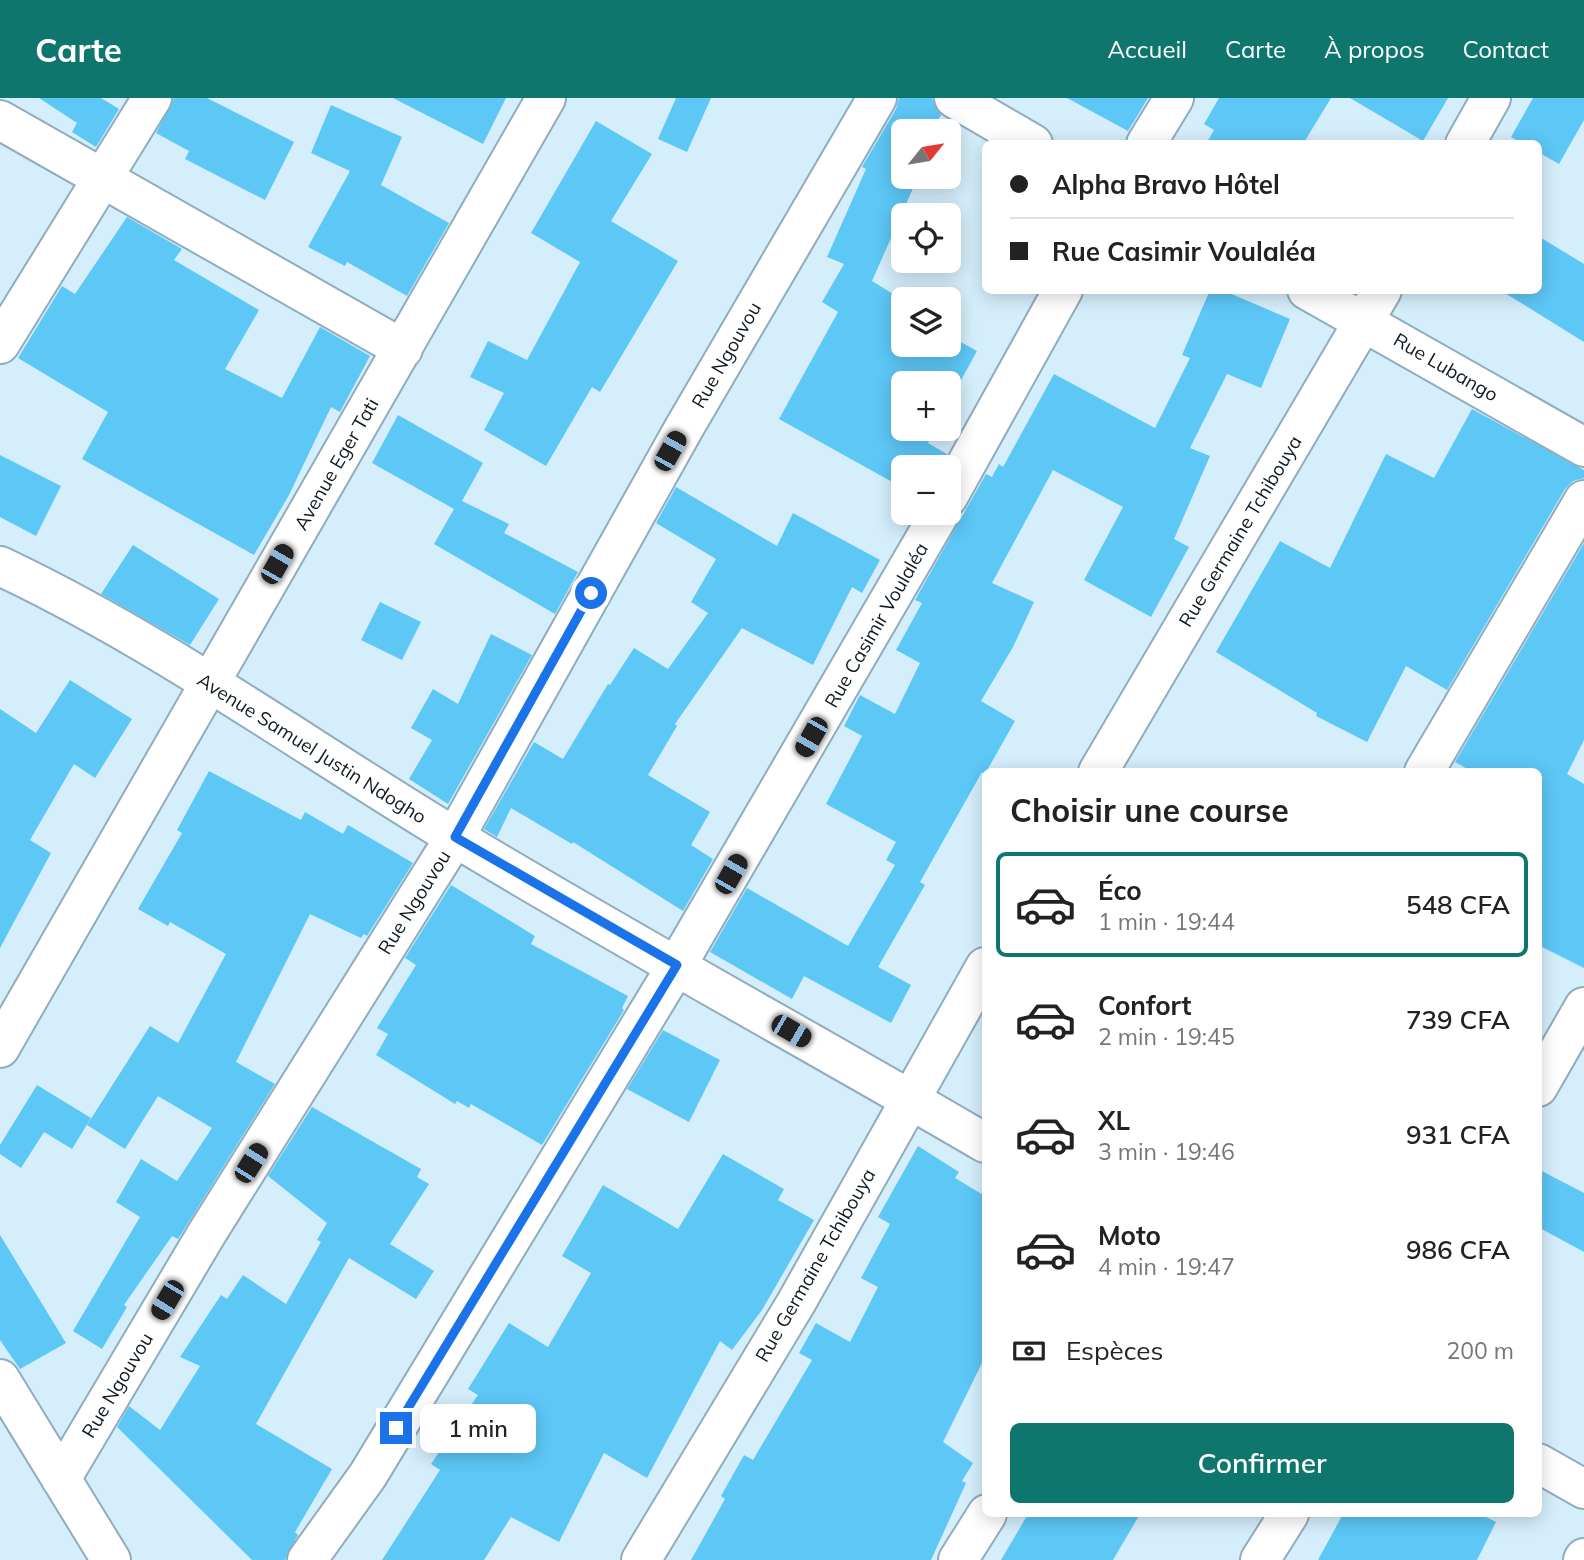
<!DOCTYPE html>
<html lang="fr">
<head>
<meta charset="utf-8">
<style>
  :root { --surface:#fff; --page:#f2f2f2; --text:#222; --muted:#767676; --line:#e0e0e0; --accent:#0f766e }
  body { margin:0; font-family:Mulish,sans-serif; background:var(--page); color:var(--text); height:100vh; display:flex; flex-direction:column; font-size:26px; white-space:nowrap }
  * { box-sizing:border-box; margin:0 }
  p { font-size:23px; color:var(--muted) }
  .icon { flex:none; width:38px; height:38px; fill:none; stroke:currentColor; stroke-width:2; stroke-linecap:round; stroke-linejoin:round }
  .map { position:relative; flex:1; overflow:hidden }
  .side { position:absolute; left:982px; top:670px; width:560px; height:749px; display:flex; flex-direction:column; background:var(--surface); border-radius:10px; box-shadow:0 4px 18px #0003 }
  .side>* { flex:none }
  .guide { position:absolute; left:982px; top:42px; width:560px; height:154px; border-radius:10px; box-shadow:0 4px 18px #0003; display:grid; align-content:center; height:154px; padding:0 28px; background:var(--surface) }
  .needle { width:46px; rotate:60deg }
  .fabs { position:absolute; left:891px; top:21px; display:grid; gap:14px }
  .fabs a { display:grid; place-items:center; width:70px; height:70px; border-radius:10px; background:var(--surface); box-shadow:0 4px 18px #0003; font-size:35px }
  .end { position:absolute; width:32px; height:32px; margin:-16px; border:9px solid #1a73e8; background:#fff; box-shadow:0 0 0 4px #fff }
  .from { border-radius:50% }
  .bubble { position:absolute; height:49px; border-radius:10px; background:var(--surface); box-shadow:0 4px 18px #0003; font-size:23px; font-weight:600; line-height:49px; text-align:center }
  .car { position:absolute; width:21px; height:42px; margin:-21px -10px; border-radius:9px; box-shadow:0 0 5px 2px #0007; background:linear-gradient(#222 24%,#8ab4d8 0 40%,#222 0 76%,#8ab4d8 0 86%,#222 0) }
  .guide b { display:flex; align-items:center; gap:24px; height:66px; font-size:26px }
  .guide b+b { border-top:2px solid var(--line) }
  .guide i { width:18px; height:18px; background:var(--text) }
  ul { padding:0; list-style:none }
  li { display:flex; align-items:center; gap:21px; height:105px; margin:0 14px 10px; padding:0 14px; border:4px solid transparent; border-radius:10px }
  li div { flex:1 }
  li b { display:block; font-size:26px }
  li em { font-style:normal; font-weight:600 }
  li.selected { border-color:var(--accent) }
  li>.icon { width:63px; height:63px; stroke-width:1.5 }
  h2 { padding:0 28px; font-size:32px; line-height:84px }
  .pay { display:flex; align-items:center; gap:18px; height:77px; padding:0 28px; font-size:26px }
  .pay p { margin-inline-start:auto }
  .cta { display:flex; gap:14px; margin-top:auto; padding:14px 28px }
  .cta a { flex:1; height:80px; border-radius:10px; background:var(--accent); color:#fff; font-size:28px; font-weight:600; line-height:80px; text-align:center }
  header { display:flex; align-items:center; gap:42px; box-sizing:border-box; height:98px; padding:0 35px; background:var(--accent); color:#fff }
  header strong { font-size:33px }
  nav { display:flex; gap:38px; margin-inline-start:auto; font-size:24px }
  .map>svg:first-child { display:block }
</style>
</head>
<body>
<header>
<strong>Carte</strong>
<nav><a>Accueil</a><a>Carte</a><a>À propos</a><a>Contact</a></nav>
</header>
<div class="map">
<svg width="1584" height="1462" viewBox="0 0 1584 1462">
  <rect width="100%" height="100%" fill="#d5eefc"/>
  <path fill="#5dc7f6" d="M39,0H101L119,11L96,49L72,34L77,25Z
    M174,0H207L294,44L265,102L185,61L189,53L156,35Z
    M393,0H506L483,46Z
    M676,0H711L687,54L658,41Z
    M899,0H932L941,17L932,33H903V79H918L872,183L903,202V247H948V237L977,253L948,306V285H903V331H935L928,345L947,356L940,369H903V390L779,321L838,214L822,204L844,166L827,159L866,71L862,69L896,11Z
    M1067,0H1148L1128,33Z
    M1219,0H1331L1303,46H1206L1214,32L1204,26Z
    M1350,0H1448L1423,43Z
    M1533,0H1584V22L1559,66L1538,54V46H1523L1511,39Z
    M331,7L402,39L381,87L449,125L407,198L347,164L345,168L308,149L350,73L311,55Z
    M596,23L652,56L611,123L678,163L600,294L592,289L546,368L484,332L504,295L470,279L488,243L527,262L580,164L531,135Z
    M127,119L182,151L174,162L259,212L225,271L282,300L320,229L370,258L340,314L331,309L289,397L254,457L82,361L108,314L18,260L62,188L75,196Z
    M1538,138L1584,166V244L1500,192H1538Z
    M1210,192H1222L1290,221L1261,290L1227,276L1190,350L1210,358L1174,441L1189,449L1151,519L1084,482L1123,409L1053,372L992,485L1034,504L1013,549L981,603L1015,623L985,676L982,674L920,784L925,787L878,869L911,887L891,925L804,878L792,901L710,854L747,790L848,848L895,767L886,762L896,744L826,706L862,638L844,628L860,597L895,616L920,565L896,552L922,505L915,502L986,376L992,379L999,366L1003,369L1054,276L1155,330L1190,260L1182,257Z
    M1472,311L1584,372V380L1573,383L1565,391L1447,592L1406,568L1367,644L1316,618L1317,615L1216,554L1280,443L1330,470L1386,356L1434,380Z
    M398,317L483,365L462,403L509,426L504,435L578,474L555,516L434,446L454,411L372,365Z
    M0,357L61,388L36,438L0,419Z
    M676,389L777,448L793,415L880,462L862,495L852,489L813,567L742,530L675,626L677,628L648,677L710,714L691,747L713,761L683,813L573,744L572,746L511,710L497,739L484,731L534,644L563,661L608,586L610,587L634,550L668,571L708,515L691,504L716,461L656,425Z
    M1584,445V642L1567,676L1584,686V870L1538,847V674H1473L1455,664Z
    M133,447L219,501L190,547L101,496Z
    M380,504L421,524L402,562L361,542Z
    M491,536L532,557L448,706L409,681L432,642L411,630L433,591L458,606Z
    M70,582L132,621L95,680L74,666L30,742L51,755L0,850V611L36,635Z
    M209,673L301,722L305,714L343,736L348,727L413,765L367,838L364,836L361,840L310,816L236,964L275,986L178,1141L172,1138L124,1207L127,1209L102,1251L73,1233L140,1119L116,1104L141,1061L177,1083L212,1030L158,998L125,1051L87,1027L150,928L178,945L226,856L170,824L168,828L138,811L182,735L177,732Z
    M451,787L535,838L531,846L628,898L622,910L624,912L542,1047L471,1006L469,1010L457,1003L455,1006L376,957L388,936L377,930L416,867L405,860Z
    M663,932L720,962L689,1024L627,991Z
    M37,987L91,1020L72,1051L44,1034L21,1070L0,1056V1047Z
    M312,1009L421,1071L417,1079L429,1086L390,1146L434,1173L416,1201L349,1160L256,1326L332,1371L295,1434L298,1437L285,1462H252L117,1329L129,1308L160,1332L200,1268L180,1259L221,1197L227,1201L243,1177L286,1206L321,1144L317,1142L327,1125L268,1078Z
    M918,1048L959,1074L955,1080L985,1098V1259L943,1344L973,1365L962,1383L966,1385L931,1462H691L725,1401L721,1398L744,1357L753,1362L812,1262L799,1255L816,1225L850,1244L878,1189L861,1180L890,1126L878,1119Z
    M723,1056L784,1091L778,1102L814,1122L762,1212L732,1252L720,1243L647,1380L604,1355L559,1444L511,1419L484,1462H382L440,1372L431,1366L478,1297L468,1291L509,1225L548,1249L591,1175L562,1158L603,1087L678,1131Z
    M1538,1071L1584,1095V1154L1538,1129Z
    M0,1137L66,1245L20,1271L0,1242Z
    M1028,1416H1140L1113,1462H1001Z
    M1343,1416H1480L1496,1424L1477,1462H1318Z"/>
  <g fill="none" stroke-linecap="round" stroke-linejoin="round">
    <defs>
      <path id="minor" d="M954,0L1033,46
        M0,22L403,251
        M1146,46L1174,0
        M1465,46L1491,0
        M1307,192L1584,349
        M0,246L152,0
        M948,399L1063,192
        M0,468C159,543 304,648 453,738C628,844 809,942 985,1045
        M1098,674L1382,192
        M1424,674L1584,402
        M0,950L546,0
        M1538,989L1584,909
        M0,1281L111,1462
        M1538,1365L1584,1391
        M61,1381L207,1135L455,739L684,330L877,0
        M307,1462L368,1377L677,867L940,415
        M641,1462L796,1205L985,869
        M958,1462L987,1416
        M1260,1462L1289,1416
        M1583,1462L1584,1460"/>
    </defs>
    <use href="#minor" stroke="#8fadbd" stroke-width="42"/>
    <use href="#minor" stroke="#fff" stroke-width="38"/>
  </g>
  <g fill="none" stroke-linecap="round" stroke-linejoin="round">
    <path stroke="#1a73e8" stroke-width="9" d="M396,1330L677,867L455,739L591,495"/>
  </g>
  <g text-anchor="middle" dominant-baseline="central" stroke-width="5" stroke-linejoin="round" paint-order="stroke">
    <g font-size="19" fill="#0f1a20" stroke="#fff">
      <text transform="translate(726 257) rotate(-60)">Rue Ngouvou</text>
      <text transform="translate(1446 269) rotate(30)">Rue Lubango</text>
      <text transform="translate(336 366) rotate(-60)">Avenue Eger Tati</text>
      <text transform="translate(1240 433) rotate(-59)">Rue Germaine Tchibouya</text>
      <text transform="translate(876 527) rotate(-60)">Rue Casimir Voulaléa</text>
      <text transform="translate(312 650) rotate(32)">Avenue Samuel Justin Ndogho</text>
      <text transform="translate(414 804) rotate(-58)">Rue Ngouvou</text>
      <text transform="translate(815 1167) rotate(-60)">Rue Germaine Tchibouya</text>
      <text transform="translate(117 1287) rotate(-59)">Rue Ngouvou</text>
    </g>
  </g>
</svg>
<div class="fabs">
<a><svg class="needle" viewBox="-14 -14 28 28"><path d="M0-13l5 13h-10z" fill="#e53935"/><path d="M0 13l5-13h-10z" fill="#767676"/></svg></a>
<a><svg class="icon" aria-label="locate" viewBox="0 0 24 24"><circle cx="12" cy="12" r="6"/><path d="M12 2v4M12 18v4M2 12h4M18 12h4"/></svg></a>
<a><svg class="icon" aria-label="layers" viewBox="0 0 24 24"><path d="M12 4l9 5-9 5-9-5zM3 14l9 5 9-5"/></svg></a>
<a>+</a>
<a>−</a>
</div>
<i class="end from" style="left:591px;top:495px"></i>
<i class="end" style="left:396px;top:1330px"></i>
<div class="bubble" style="left:420px;top:1306px;width:116px">1 min</div>
<i class="car" style="left:670px;top:353px;rotate:29deg"></i>
<i class="car" style="left:277px;top:466px;rotate:30deg"></i>
<i class="car" style="left:811px;top:639px;rotate:210deg"></i>
<i class="car" style="left:731px;top:776px;rotate:30deg"></i>
<i class="car" style="left:791px;top:933px;rotate:120deg"></i>
<i class="car" style="left:251px;top:1065px;rotate:32deg"></i>
<i class="car" style="left:167px;top:1202px;rotate:211deg"></i>
<div class="guide">
<b><i class="from"></i>Alpha Bravo Hôtel</b>
<b><i></i>Rue Casimir Voulaléa</b>
</div>
<section class="side">
<h2>Choisir une course</h2>
<ul>
<li class="selected"><svg class="icon" aria-label="car" viewBox="0 0 24 24"><path d="M5 17H2v-5l4-1 3-4h7l3 4 3 1v5h-3M9 17h6M6 11h13"/><circle cx="7" cy="17" r="2"/><circle cx="17" cy="17" r="2"/></svg><div><b>Éco</b><p>1 min · 19:44</p></div><em>548 CFA</em></li>
<li><svg class="icon" aria-label="car" viewBox="0 0 24 24"><path d="M5 17H2v-5l4-1 3-4h7l3 4 3 1v5h-3M9 17h6M6 11h13"/><circle cx="7" cy="17" r="2"/><circle cx="17" cy="17" r="2"/></svg><div><b>Confort</b><p>2 min · 19:45</p></div><em>739 CFA</em></li>
<li><svg class="icon" aria-label="car" viewBox="0 0 24 24"><path d="M5 17H2v-5l4-1 3-4h7l3 4 3 1v5h-3M9 17h6M6 11h13"/><circle cx="7" cy="17" r="2"/><circle cx="17" cy="17" r="2"/></svg><div><b>XL</b><p>3 min · 19:46</p></div><em>931 CFA</em></li>
<li><svg class="icon" aria-label="car" viewBox="0 0 24 24"><path d="M5 17H2v-5l4-1 3-4h7l3 4 3 1v5h-3M9 17h6M6 11h13"/><circle cx="7" cy="17" r="2"/><circle cx="17" cy="17" r="2"/></svg><div><b>Moto</b><p>4 min · 19:47</p></div><em>986 CFA</em></li>
</ul>
<div class="pay"><svg class="icon" aria-label="cash" viewBox="0 0 24 24"><path d="M3 7h18v10H3z"/><circle cx="12" cy="12" r="2"/></svg>Espèces<p>200 m</p></div>
<div class="cta"><a>Confirmer</a></div>
</section>
</div>
</body>
</html>
